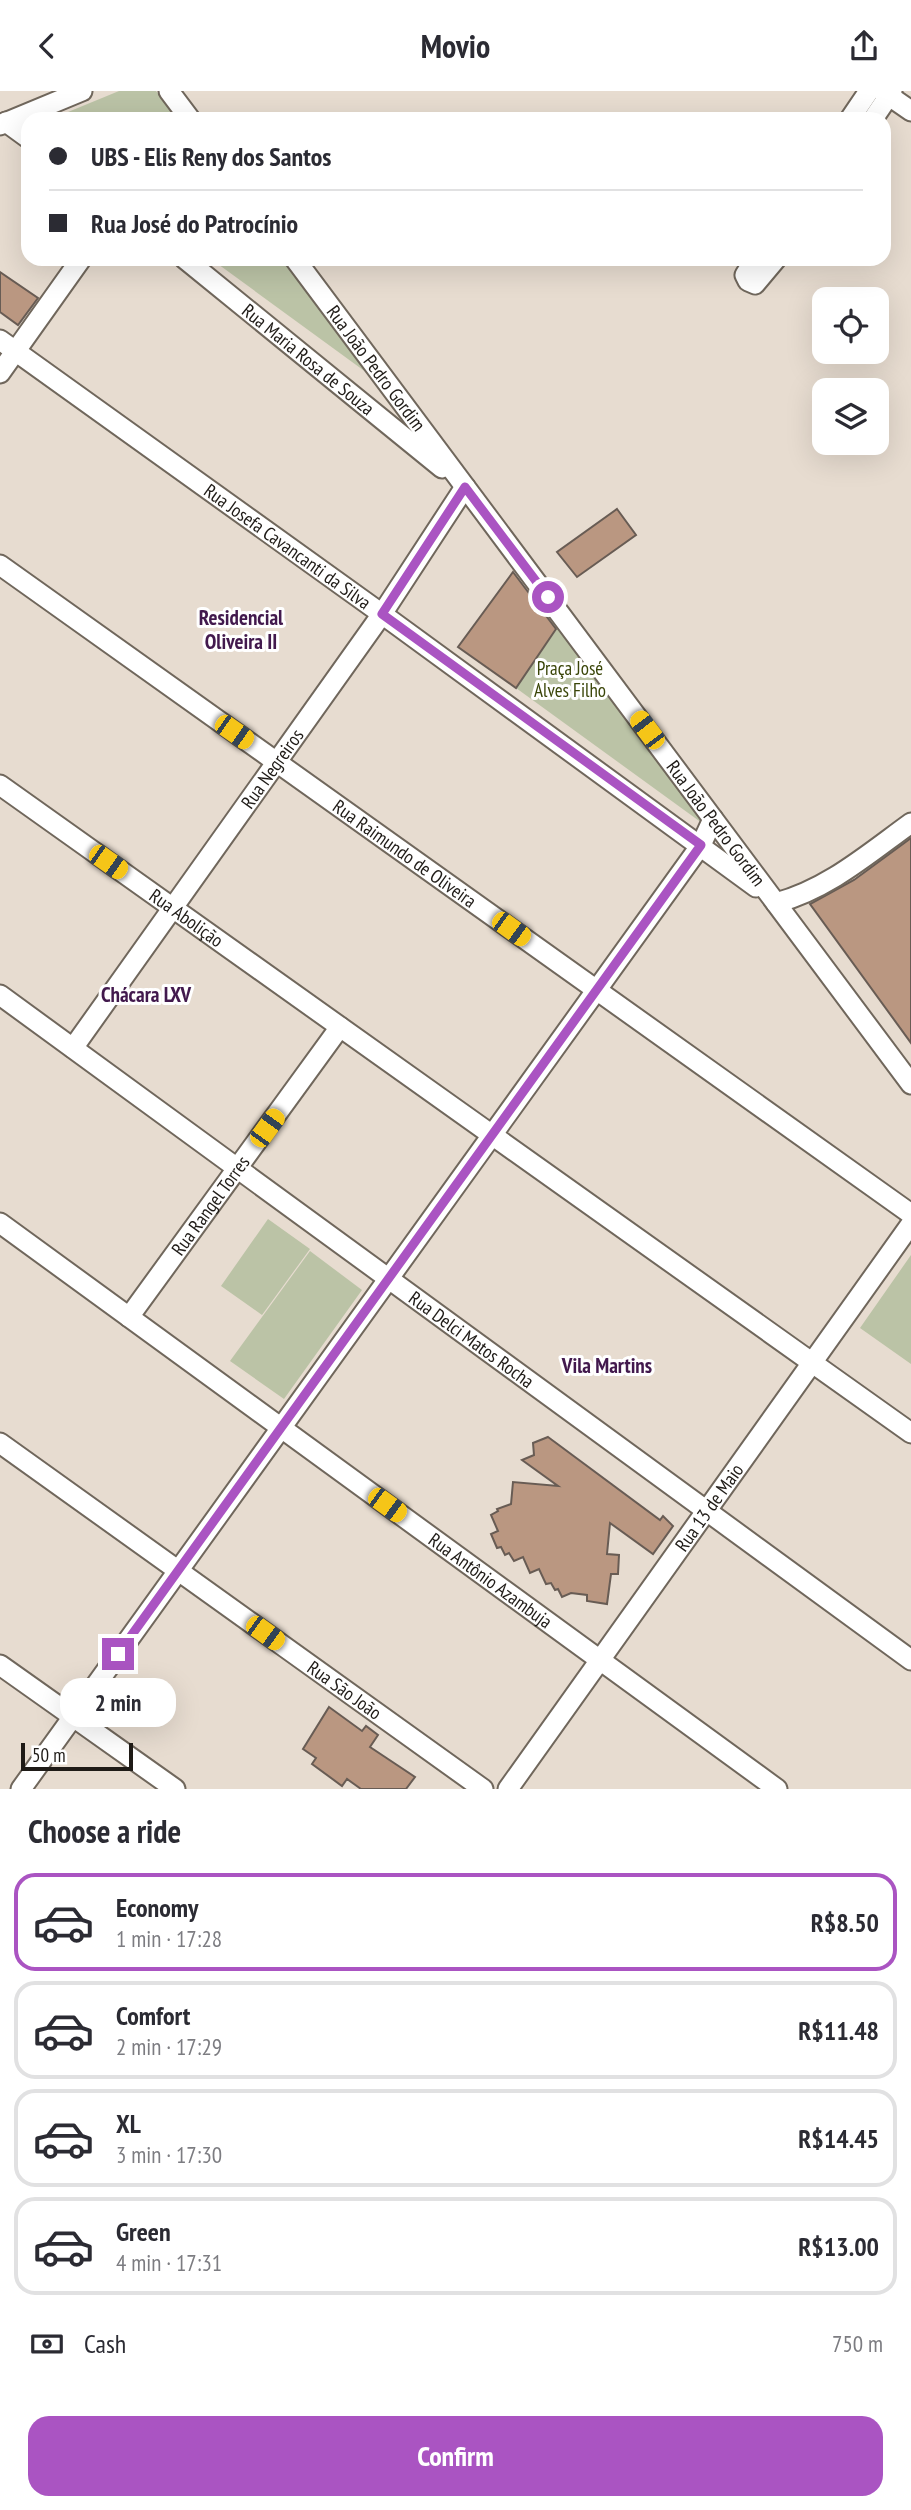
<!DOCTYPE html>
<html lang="en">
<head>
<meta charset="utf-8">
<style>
  :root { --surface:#fff; --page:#f2f2f3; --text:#2b2b33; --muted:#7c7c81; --line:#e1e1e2; --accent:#aa54c2 }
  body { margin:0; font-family:"PT Sans Narrow",sans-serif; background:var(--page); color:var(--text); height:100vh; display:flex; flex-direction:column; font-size:26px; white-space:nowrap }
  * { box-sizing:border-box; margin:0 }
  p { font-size:23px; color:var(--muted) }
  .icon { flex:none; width:38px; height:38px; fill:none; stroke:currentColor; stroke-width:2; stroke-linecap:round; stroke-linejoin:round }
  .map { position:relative; height:1698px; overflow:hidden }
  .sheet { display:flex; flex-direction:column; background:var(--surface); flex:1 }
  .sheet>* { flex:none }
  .banner { position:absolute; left:21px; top:21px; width:870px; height:154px; border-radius:21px; box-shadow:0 7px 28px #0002; display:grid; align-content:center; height:154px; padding:0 28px; background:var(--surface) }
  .controls { position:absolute; left:812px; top:196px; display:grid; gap:14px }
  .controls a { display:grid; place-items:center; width:77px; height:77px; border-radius:14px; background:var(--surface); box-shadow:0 7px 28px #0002; font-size:35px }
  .scale { position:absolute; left:21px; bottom:18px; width:112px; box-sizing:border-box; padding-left:7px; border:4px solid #1f1b17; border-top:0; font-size:19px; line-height:24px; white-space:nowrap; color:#1f1b17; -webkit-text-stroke:5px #fff; paint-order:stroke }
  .end { position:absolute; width:32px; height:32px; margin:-16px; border:9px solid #aa54c2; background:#fff; box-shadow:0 0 0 4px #fff }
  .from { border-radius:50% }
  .bubble { position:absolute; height:49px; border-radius:21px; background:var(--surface); box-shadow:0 7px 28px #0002; font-size:23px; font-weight:800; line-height:49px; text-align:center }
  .car { position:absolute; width:21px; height:42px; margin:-21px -10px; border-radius:9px; box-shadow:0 0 5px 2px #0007; background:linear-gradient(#f5c518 24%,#345 0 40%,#f5c518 0 76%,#345 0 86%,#f5c518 0) }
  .banner b { display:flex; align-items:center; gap:24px; height:66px; font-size:26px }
  .banner b+b { border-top:2px solid var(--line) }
  .banner i { width:18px; height:18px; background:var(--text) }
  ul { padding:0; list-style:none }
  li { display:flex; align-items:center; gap:21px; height:98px; margin:0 14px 10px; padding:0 14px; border:4px solid var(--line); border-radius:21px }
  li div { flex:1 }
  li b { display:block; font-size:26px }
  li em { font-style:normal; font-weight:800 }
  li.selected { border-color:var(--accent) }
  li>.icon { width:63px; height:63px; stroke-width:1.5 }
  h2 { padding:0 28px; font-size:32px; line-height:84px }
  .pay { display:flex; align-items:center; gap:18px; height:77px; padding:0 28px; font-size:26px }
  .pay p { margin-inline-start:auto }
  .action { display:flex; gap:14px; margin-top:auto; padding:14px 28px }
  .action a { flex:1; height:80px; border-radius:21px; background:var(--accent); color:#fff; font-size:28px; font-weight:800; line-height:80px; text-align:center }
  header { display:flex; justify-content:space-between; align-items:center; height:91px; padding:0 28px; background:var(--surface); font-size:32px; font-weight:800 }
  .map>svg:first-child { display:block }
</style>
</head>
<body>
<header><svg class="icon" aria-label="back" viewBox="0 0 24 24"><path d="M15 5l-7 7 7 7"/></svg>Movio<svg class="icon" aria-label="share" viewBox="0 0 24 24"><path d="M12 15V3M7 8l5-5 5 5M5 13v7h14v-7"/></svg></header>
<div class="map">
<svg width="911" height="1698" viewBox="0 0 911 1698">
  <rect width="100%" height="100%" fill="#e7dcd0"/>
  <path fill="#bbc3a6" d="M119,0H156L175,22V28H51Z
    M211,168H297L398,288L395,297L385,295Z
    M569,521L714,717L702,732L516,597Z
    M268,1128L310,1158L262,1224L221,1195Z
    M310,1160L362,1199L284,1308L230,1270Z
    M911,1164V1273L860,1237Z"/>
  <path fill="#ba9781" stroke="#685c54" stroke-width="2" d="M0,181L38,207L18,234L0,221Z
    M617,418L636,444L577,486L557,461Z
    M513,481L556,538L516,597L458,556Z
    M911,747V952L810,813L854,789Z
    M548,1346L660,1429L663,1425L673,1435L653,1463L610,1432L607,1463L619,1464L618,1483H611L607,1513L587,1510V1504L571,1502L562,1506L558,1498L555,1499L551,1492L546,1493L539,1478L530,1482L523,1466L514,1470L509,1462L505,1464L501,1456L497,1457L491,1443L498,1440L491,1424L498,1420L497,1418L511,1413L513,1391L558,1395L522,1369L534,1364L533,1352Z
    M329,1616L362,1640L366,1635L378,1644L370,1656L415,1686L406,1698H361L347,1688L342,1695L312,1673L316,1667L303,1658Z"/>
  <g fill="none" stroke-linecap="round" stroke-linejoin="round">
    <defs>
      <g id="minor">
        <path d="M169,0L190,28"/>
        <path d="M882,0L911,20"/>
        <path d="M850,28L869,0"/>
        <path d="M873,28L892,0"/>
        <path d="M6,31L28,47"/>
        <path d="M0,34L82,0"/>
        <path id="s1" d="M185,168L442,377"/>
        <path id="s2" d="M295,168L911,993"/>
        <path d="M755,168L745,184L748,190L755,193L776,168"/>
        <path id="s3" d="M0,249L382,523L756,796"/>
        <path d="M0,282L81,168"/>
        <path id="s4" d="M0,474L911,1123"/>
        <path id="s5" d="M0,694L911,1342"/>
        <path d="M776,812C828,798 868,763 911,732"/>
        <path id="s6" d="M0,904L911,1569"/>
        <path id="s7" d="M73,957L382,523L465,396"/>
        <path id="s8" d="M0,1132L777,1698"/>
        <path id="s9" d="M129,1226L340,936"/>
        <path id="s10" d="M0,1352L483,1698"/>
        <path d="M0,1574L175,1698"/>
        <path d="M21,1698L701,754L713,728"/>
        <path id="s11" d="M508,1698L911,1133"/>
      </g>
    </defs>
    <use href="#minor" stroke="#70675c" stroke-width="23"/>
    <use href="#minor" stroke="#fff" stroke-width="19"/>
  </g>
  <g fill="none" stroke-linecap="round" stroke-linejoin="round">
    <path stroke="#aa54c2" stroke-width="9" d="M118,1563L701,754L382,523L465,396L548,506"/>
  </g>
  <g text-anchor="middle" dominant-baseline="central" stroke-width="6" stroke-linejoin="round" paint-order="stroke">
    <g font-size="19" fill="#1f1b17" stroke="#fff">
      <text stroke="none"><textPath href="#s1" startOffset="159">Rua Maria Rosa de Souza</textPath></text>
      <text stroke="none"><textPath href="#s2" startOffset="136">Rua João Pedro Gordim</textPath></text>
      <text stroke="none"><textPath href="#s3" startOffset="354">Rua Josefa Cavancanti da Silva</textPath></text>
      <text stroke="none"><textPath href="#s7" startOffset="343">Rua Negreiros</textPath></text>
      <text stroke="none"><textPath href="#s2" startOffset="704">Rua João Pedro Gordim</textPath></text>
      <text stroke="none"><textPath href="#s4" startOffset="497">Rua Raimundo de Oliveira</textPath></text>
      <text stroke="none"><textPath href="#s5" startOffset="229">Rua Abolição</textPath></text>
      <text stroke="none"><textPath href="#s9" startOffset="138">Rua Rangel Torres</textPath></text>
      <text stroke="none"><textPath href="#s6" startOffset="584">Rua Delci Matos Rocha</textPath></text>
      <text stroke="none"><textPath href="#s11" startOffset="346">Rua 13 de Maio</textPath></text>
      <text stroke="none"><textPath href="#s8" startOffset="607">Rua Antônio Azambuja</textPath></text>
      <text stroke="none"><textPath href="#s10" startOffset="424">Rua São João</textPath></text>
    </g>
    <g font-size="19" fill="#3a4508" stroke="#fff">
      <text x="570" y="577">Praça José<tspan x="570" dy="22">Alves Filho</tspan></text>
    </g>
    <g font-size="21" font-weight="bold" fill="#42194d" stroke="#fff">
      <text x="241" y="526">Residencial<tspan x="241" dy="24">Oliveira II</tspan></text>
      <text x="146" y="903">Chácara LXV</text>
      <text x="607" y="1274">Vila Martins</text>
    </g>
  </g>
</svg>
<div class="controls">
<a><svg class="icon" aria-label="locate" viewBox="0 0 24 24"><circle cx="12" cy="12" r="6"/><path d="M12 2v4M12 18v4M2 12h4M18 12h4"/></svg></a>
<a><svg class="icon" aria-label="layers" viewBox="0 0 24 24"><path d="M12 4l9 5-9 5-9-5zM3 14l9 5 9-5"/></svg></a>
</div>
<div class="scale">50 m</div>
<i class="end from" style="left:548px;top:506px"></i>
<i class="end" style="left:118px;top:1563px"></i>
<div class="bubble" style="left:60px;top:1587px;width:116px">2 min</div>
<i class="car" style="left:647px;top:639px;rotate:323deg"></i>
<i class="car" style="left:234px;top:641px;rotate:125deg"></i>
<i class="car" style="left:108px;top:771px;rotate:125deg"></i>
<i class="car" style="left:511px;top:838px;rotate:126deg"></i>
<i class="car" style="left:267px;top:1037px;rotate:36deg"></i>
<i class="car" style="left:387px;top:1414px;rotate:126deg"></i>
<i class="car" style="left:265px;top:1542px;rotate:126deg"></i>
<div class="banner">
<b><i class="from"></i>UBS - Elis Reny dos Santos</b>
<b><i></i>Rua José do Patrocínio</b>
</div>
</div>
<section class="sheet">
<h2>Choose a ride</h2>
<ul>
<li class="selected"><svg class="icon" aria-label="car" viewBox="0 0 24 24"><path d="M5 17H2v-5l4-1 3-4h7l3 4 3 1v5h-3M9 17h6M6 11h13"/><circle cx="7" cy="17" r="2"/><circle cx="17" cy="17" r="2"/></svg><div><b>Economy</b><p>1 min · 17:28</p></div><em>R$8.50</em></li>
<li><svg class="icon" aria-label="car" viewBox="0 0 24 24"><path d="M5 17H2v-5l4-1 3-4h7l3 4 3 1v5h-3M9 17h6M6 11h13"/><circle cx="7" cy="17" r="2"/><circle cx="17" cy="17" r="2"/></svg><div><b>Comfort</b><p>2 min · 17:29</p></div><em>R$11.48</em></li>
<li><svg class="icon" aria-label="car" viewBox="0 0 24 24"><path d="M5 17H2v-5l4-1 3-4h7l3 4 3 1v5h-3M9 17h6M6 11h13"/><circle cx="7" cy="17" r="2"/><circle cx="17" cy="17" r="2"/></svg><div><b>XL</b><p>3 min · 17:30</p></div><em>R$14.45</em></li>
<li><svg class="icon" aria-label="car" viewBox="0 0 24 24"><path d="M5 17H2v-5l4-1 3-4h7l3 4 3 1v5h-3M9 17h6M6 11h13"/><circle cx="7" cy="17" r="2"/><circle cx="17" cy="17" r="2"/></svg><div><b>Green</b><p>4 min · 17:31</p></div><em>R$13.00</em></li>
</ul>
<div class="pay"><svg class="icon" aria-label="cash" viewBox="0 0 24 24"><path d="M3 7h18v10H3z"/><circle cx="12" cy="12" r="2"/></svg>Cash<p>750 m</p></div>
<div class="action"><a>Confirm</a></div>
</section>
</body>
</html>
